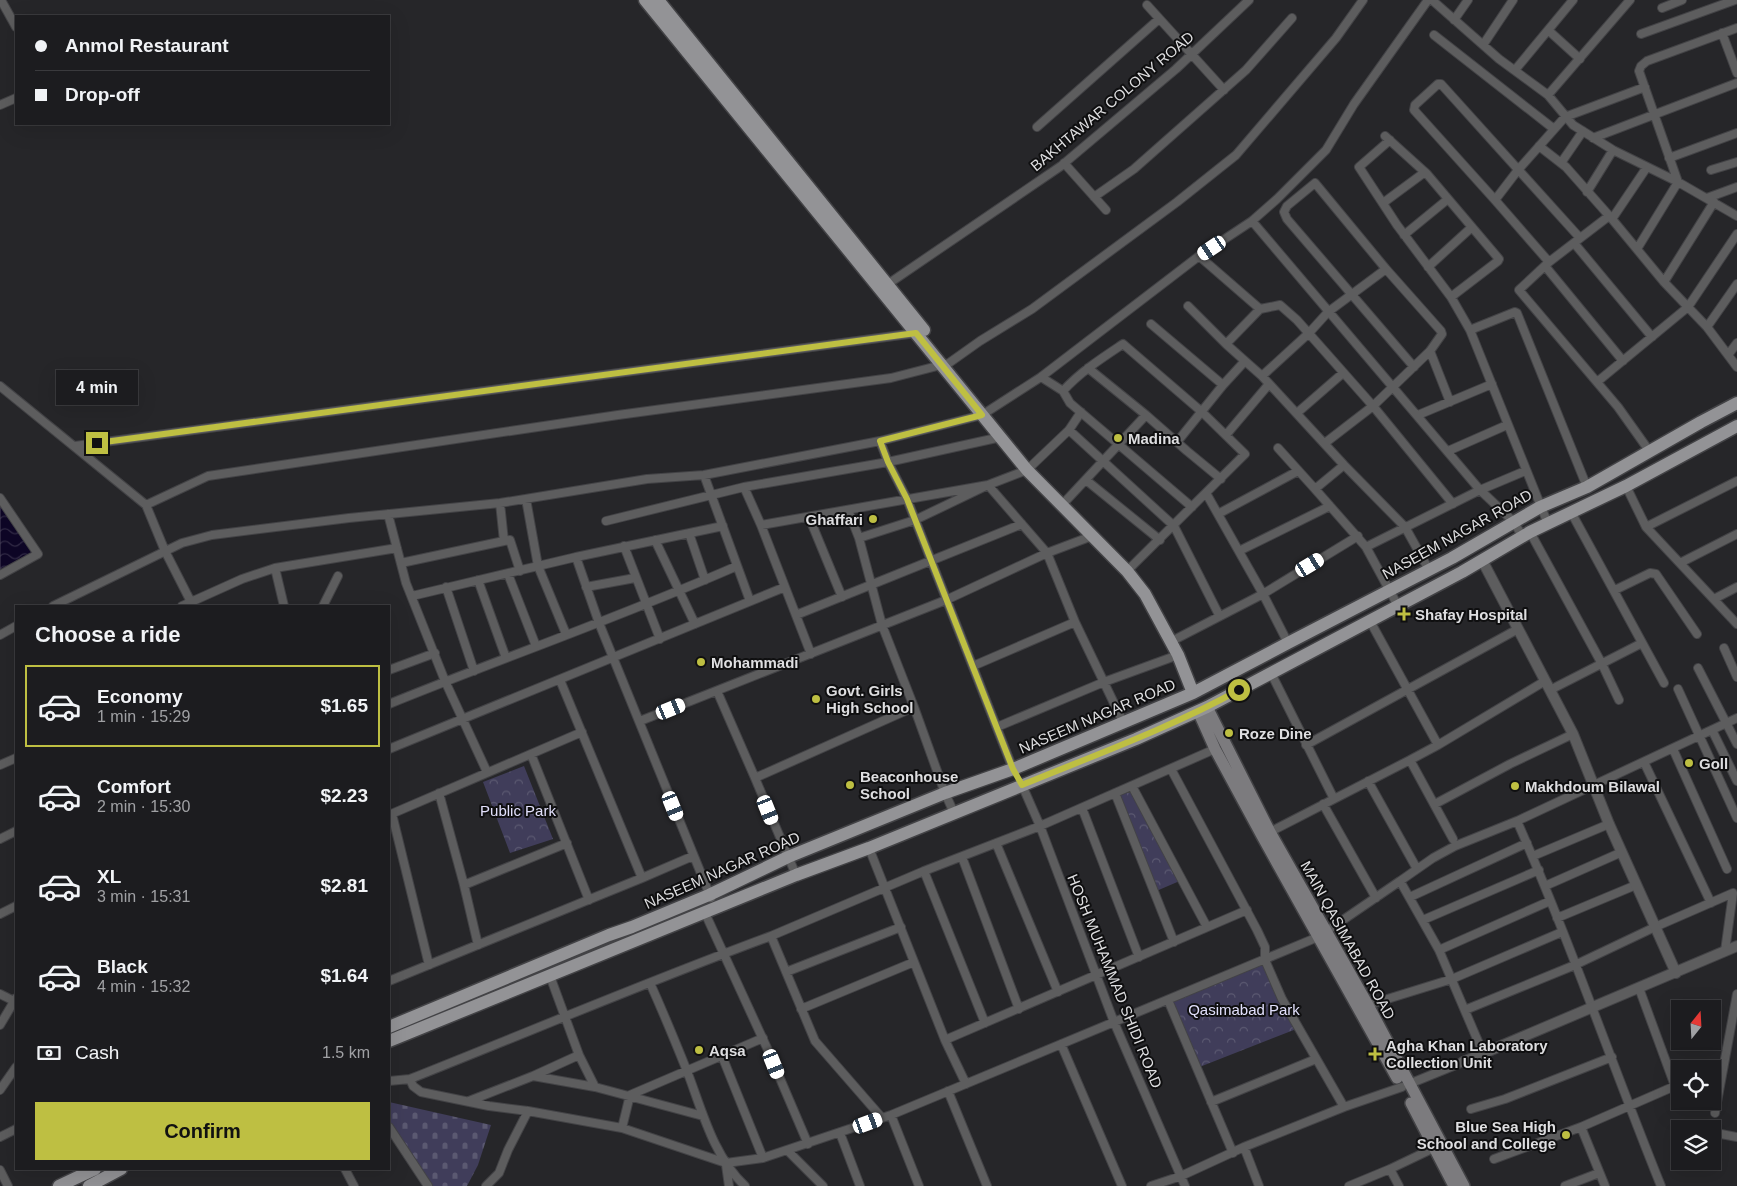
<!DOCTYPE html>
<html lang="en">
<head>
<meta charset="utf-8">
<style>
  :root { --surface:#1c1c1f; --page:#29292c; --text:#f1f3f6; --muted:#a0a1a4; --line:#3a3a3d; --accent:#bebf42 }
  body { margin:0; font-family:Arial,sans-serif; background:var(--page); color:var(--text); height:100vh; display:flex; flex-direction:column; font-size:19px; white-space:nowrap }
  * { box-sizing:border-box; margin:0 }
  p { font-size:16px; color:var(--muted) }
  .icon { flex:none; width:28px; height:28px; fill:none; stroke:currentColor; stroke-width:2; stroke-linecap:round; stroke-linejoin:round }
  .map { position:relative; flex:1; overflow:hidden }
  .drawer { position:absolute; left:15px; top:605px; width:375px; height:565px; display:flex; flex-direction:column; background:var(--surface); border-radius:0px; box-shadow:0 5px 20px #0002,0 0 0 1px var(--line) }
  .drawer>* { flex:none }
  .hud { position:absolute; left:15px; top:15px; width:375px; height:110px; border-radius:0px; box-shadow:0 5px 20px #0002,0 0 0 1px var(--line); display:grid; align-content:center; height:110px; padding:0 20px; background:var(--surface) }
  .needle { width:32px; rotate:18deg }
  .buttons { position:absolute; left:1671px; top:1000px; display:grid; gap:10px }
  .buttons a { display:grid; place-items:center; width:50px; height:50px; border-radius:0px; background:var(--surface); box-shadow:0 5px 20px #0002,0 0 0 1px var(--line); font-size:25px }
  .end { position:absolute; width:22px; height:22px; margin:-11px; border:6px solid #bebf42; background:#111; box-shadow:0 0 0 2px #111 }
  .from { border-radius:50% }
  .bubble { position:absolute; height:35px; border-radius:0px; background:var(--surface); box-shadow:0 5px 20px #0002,0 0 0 1px var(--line); font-size:16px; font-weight:700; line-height:35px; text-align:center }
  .car { position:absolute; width:15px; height:30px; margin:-15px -8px; border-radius:6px; box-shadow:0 0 4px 1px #0007; background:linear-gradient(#fff 24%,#345 0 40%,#fff 0 76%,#345 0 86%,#fff 0) }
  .hud b { display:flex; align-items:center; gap:18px; height:48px; font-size:19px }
  .hud b+b { border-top:1px solid var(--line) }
  .hud i { width:12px; height:12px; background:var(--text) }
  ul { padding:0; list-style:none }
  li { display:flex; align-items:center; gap:15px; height:82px; margin:0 10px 8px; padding:0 10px; border:2px solid transparent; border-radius:0px }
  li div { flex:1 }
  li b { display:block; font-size:19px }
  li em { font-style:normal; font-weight:700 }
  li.current { border-color:var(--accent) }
  li>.icon { width:45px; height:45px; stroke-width:1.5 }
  h2 { padding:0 20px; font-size:22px; line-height:60px }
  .pay { display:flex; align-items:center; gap:12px; height:55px; padding:0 20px; font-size:19px }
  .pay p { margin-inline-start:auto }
  .cta { display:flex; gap:10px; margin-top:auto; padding:10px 20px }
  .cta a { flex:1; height:58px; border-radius:0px; background:var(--accent); color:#111; font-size:20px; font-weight:700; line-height:58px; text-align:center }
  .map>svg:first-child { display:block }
</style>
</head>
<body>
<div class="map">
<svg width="1737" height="1186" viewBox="0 0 1737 1186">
  <defs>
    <pattern id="cemetery-stones" width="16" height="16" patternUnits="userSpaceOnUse" patternTransform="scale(1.25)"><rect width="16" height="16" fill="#403d5a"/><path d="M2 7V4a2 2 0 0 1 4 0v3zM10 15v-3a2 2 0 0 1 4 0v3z" fill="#5b5971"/></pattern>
    <pattern id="park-crowns" width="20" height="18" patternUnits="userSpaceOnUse" patternTransform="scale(1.25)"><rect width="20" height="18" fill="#403d5a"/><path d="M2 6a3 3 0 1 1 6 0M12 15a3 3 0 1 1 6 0" fill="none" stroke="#5b5971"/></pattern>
    <pattern id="water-waves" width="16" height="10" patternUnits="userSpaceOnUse" patternTransform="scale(1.25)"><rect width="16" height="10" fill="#0d0525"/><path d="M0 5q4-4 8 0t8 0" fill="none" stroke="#302944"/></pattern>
  </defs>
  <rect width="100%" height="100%" fill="#262629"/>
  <path fill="url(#cemetery-stones)" d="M389,1102L491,1125L478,1165L467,1186H428L389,1127Z"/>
  <path fill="url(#park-crowns)" d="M524,766L553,839L510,853L483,782Z
    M1132,786L1182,880L1154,892L1115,793Z
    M1265,960L1299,1028L1197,1068L1168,1000Z"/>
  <path fill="url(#water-waves)" stroke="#4c465d" d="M0,498L38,554L0,575Z"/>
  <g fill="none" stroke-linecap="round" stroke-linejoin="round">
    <defs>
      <path id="minor" d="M1,0L16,27
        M1432,0L1499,59L1548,95L1573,125L1613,150L1678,182L1737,216
        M1147,5L1224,90
        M1662,8L1682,0
        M1454,20L1468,0
        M1548,30L1580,59
        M1722,33L1737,73
        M1641,34L1735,0
        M1434,35L1554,129
        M1483,45L1513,0
        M1515,70L1573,0
        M1548,95L1630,0
        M0,105L16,98
        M1037,127L1159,19
        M1385,136L1427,174L1499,259L1498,261L1451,297
        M1593,138L1737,83
        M1390,140L1359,167L1397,225L1451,297L1470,330
        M1539,146L1566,167L1612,219L1664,282L1707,327L1737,367
        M1669,158L1737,133
        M1064,163L1106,210
        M1561,163L1583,131
        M1711,170L1737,162
        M1587,192L1613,150
        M1094,197L1134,169L1246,70L1292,18
        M1707,198L1737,187
        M1495,200L1518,170L1565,117L1645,87
        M1383,203L1425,172
        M1609,216L1549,262L1519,290L1618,407L1650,452
        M1612,219L1647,167
        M1252,221L1480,490L1514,522L1522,536
        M1404,235L1448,199
        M1574,243L1652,337
        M1637,249L1678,182L1639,71L1641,66L1647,61L1737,28
        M1199,256L1260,309
        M1549,262L1495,200L1414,110L1415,105L1438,84H1441L1580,238
        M1545,266L1623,361
        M1428,267L1472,227
        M1386,269L1328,312L1309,333L1262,376L1344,465L1405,527L1429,570
        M1664,282L1714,202
        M888,284L1061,166L1176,69L1249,0
        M1188,306L1226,344
        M1151,324L1223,385
        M1707,327L1737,284
        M1430,351L1450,402
        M1728,355L1737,343
        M1245,361L1262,376
        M1414,367L1287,219L1284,212L1287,206L1315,183L1386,269L1441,331L1442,334L1430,351L1373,406L1453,504
        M1088,368L1146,415
        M1041,377L1063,391C1080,372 1102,358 1123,344L1202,412L1245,454L1127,571
        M1597,382L1688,307L1737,234
        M0,386L146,505L165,551L191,602
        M1063,391L1070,403L1192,507
        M1297,413L1343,373
        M1418,415L1492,384
        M1069,430L1174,526L1219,615
        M1226,435L1269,384
        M880,441L888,462L907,499L1013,769
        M1177,442L1223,385L1245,361L1226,344L1260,309L1280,305L1297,320L1373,406L1325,443
        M75,446L916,333
        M1278,448L1315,489
        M1448,451L1507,425
        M1344,465L1315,489L1366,547L1398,606
        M704,475L750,601
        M1086,480L1160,540
        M1626,486L1646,527L1737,624
        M1206,493L1263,594L1288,643
        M0,498L38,554L0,575
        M526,499L538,566L566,634
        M146,505L208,476L618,415L891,378L949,363L980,341L1032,309L1177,202L1236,155L1336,38L1363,0
        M1061,506L1146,415L1187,451L1221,479
        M848,510L859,538L882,625L914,707
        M1571,512L1664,683
        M388,514L406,583L445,681L487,772
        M1218,514L1298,471
        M809,517L842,597
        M606,521L744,487
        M1548,524L1470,330L1515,312L1517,313L1587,487
        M761,525L988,485L1027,470L1069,430L1081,412
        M1646,527L1737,481
        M1530,532L1602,664L1619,700
        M689,533L705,580
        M859,538L915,520L988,485L1047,553L1075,622L1123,722
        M655,540L695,624
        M504,541L510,540L520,571
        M624,546L660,639
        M1366,547L1480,490L1525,471
        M1239,551L1330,506
        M401,563L504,541L500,503
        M1680,563L1737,534
        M508,574L536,646
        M478,580L506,658
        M446,587L474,671
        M586,587L635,578
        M1615,590L1650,573L1656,574L1697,634
        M412,596L576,557
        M1714,599L1737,587
        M53,606L182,543L212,535L349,518L500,503L647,479L704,475L880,441L982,415L1041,377L1199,256L1252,221L1277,199L1326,150L1354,104L1428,0
        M182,606L242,579L275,568
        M284,606L275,568L397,548
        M323,606L338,576
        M796,615L1022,524
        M1370,621L1438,745
        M0,635L16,626
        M1170,642L1263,594L1358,536
        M1724,648L1737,677
        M811,654L761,525L744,487L888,462L1001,437
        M973,666L1075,622
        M1698,668L1737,744
        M389,670L435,653
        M1271,673L1334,799L1410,760
        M560,680L642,878
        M1678,689L1737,818
        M1550,690L1642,643
        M717,691L755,778
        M389,704C505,657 623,616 737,566
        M640,721L946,600L1047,553L1092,536
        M997,727L1104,682L1178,655
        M1712,730L1737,781
        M1306,745L1518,629
        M389,749L785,587
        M1673,749L1727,869
        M531,754L589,900
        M1644,762L1711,903
        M0,765L16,758
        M1171,769L1257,930L1265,947V960L1282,999L1344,1107L1402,1087
        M1368,781L1417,869
        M1022,785L1040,826L1114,1022L1185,1186
        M1132,786L1207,927
        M439,793L464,885L478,945
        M1115,793L1174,942
        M1323,804L1376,898
        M1435,804L1510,764L1573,734
        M1082,808L1139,957
        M392,814L429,965
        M389,815L582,732
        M1517,821C1570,941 1612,1065 1661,1186
        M1266,834L1334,799
        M0,839L16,831
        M1453,839L1410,760L1438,745L1545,681
        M996,843L1058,992
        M869,848L945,1040L966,1084
        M1533,856L1609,824
        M962,857L1019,1009
        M924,871L985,1023
        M796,875L755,778L914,707L945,793L954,813
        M1400,881L1433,858L1455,846L1517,821L1737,718
        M464,885L567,843
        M1545,886L1622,852
        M1410,897L1527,843
        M711,898L599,623L576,557L723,526
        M705,913L767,1048L808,1144
        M0,914L16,906
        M1557,918L1636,885
        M1423,920L1539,870
        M1439,950L1550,901
        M786,972L901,927
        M550,976L579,1055L595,1087L703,1116
        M389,981L642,878L693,856
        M650,983C663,1012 675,1041 687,1071C702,1110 713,1156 745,1186
        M0,994L14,1001
        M1168,1000L1233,1153
        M1368,1005L1452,979L1562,932
        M801,1009L914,962
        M1465,1010L1575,965L1655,927L1733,893L1725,951
        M0,1025L16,998
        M945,1040L1247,910
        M1061,1044L1122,1186
        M722,1056L763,1158
        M533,1076L579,1055
        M410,1079C531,1031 649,981 771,936
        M389,1081L410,1079L413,1086L421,1092L489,1106L528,1111L622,1128L726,1163L763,1158L891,1115L1318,937L1400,881L1439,950L1483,1053
        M1409,1084L1463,1062
        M0,1090L16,1067
        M948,1091L987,1186
        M469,1101L533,1076L595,1087
        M1211,1102L1316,1059
        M1471,1109L1505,1099L1612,1057
        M1715,1113L1737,994
        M891,1115L919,1186
        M882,1118L815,1041L771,936L924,871L1040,826L1215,749
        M389,1127L428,1186
        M622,1128L630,1095L763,1038
        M840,1133L860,1186
        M1721,1134L1737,1137
        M0,1137L16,1129
        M1244,1147L1259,1186
        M788,1151L823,1186
        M1494,1159L1581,1127
        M726,1165L729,1186
        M345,1169L354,1186
        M1390,1169L1434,1148
        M0,1170L8,1186
        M486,1186L499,1173L508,1150L528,1111
        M1151,1186L1181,1176L1244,1147L1344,1107
        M1349,1186L1390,1169L1399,1186
        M1565,1186L1599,1173
        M1605,1186L1581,1127L1675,1086L1639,988"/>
      <path id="tertiary" d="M1482,560L1573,734L1609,824L1676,973
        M1463,1062L1737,946"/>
      <path id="secondary" d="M1207,707L1270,832L1368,1005L1464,1186
        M1198,711L1215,749L1262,836L1397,1078
        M1411,1103L1454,1186"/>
      <path id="primary" d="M645,0L1027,470L1127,571L1145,594L1178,655L1193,693
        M658,0L924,330
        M389,1027L609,935L632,927L709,895L788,857L945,793L1013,769L1193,693L1288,643L1452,558L1540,507L1587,487L1701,422L1737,403
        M389,1041L796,875L869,848L1136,739L1207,707L1462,572L1530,532L1626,486L1737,426
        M59,1186L95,1169
        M89,1186L121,1169"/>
    </defs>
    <use href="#minor" stroke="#434346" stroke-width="10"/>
    <use href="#tertiary" stroke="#434346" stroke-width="12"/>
    <use href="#secondary" stroke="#434346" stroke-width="14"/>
    <use href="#primary" stroke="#434346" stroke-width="15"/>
    <use href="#minor" stroke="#5d5d5e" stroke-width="8"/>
    <use href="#tertiary" stroke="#5d5d5e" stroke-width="10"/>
    <use href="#secondary" stroke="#7c7b7e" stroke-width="11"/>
    <use href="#primary" stroke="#939396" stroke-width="12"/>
  </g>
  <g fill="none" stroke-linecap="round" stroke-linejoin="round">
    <path stroke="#bebf42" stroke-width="6" d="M97,443L916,333L982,415L880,441L888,462L907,499L1013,769L1022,785C1095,755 1170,728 1239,690"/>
  </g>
  <g fill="#bebf42" stroke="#0f0f10" stroke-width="2">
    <circle cx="1118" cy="438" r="5"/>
    <circle cx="873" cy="519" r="5"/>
    <path d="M1401.5 606.5h5v5h5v5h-5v5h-5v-5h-5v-5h5z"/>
    <circle cx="701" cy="662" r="5"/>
    <circle cx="816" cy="699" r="5"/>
    <circle cx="1229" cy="733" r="5"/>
    <circle cx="1689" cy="763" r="5"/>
    <circle cx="850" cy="785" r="5"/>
    <circle cx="1515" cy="786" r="5"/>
    <circle cx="699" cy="1050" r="5"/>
    <path d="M1372.5 1046.5h5v5h5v5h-5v5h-5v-5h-5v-5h5z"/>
    <circle cx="1566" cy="1135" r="5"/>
  </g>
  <g text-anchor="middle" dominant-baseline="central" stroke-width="4" stroke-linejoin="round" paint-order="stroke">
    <g font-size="15" fill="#dedee0" stroke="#0f0f10">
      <text transform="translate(1112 101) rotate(-40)">BAKHTAWAR COLONY ROAD</text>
      <text transform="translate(1457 534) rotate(-29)">NASEEM NAGAR ROAD</text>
      <text transform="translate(1097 716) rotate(-23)">NASEEM NAGAR ROAD</text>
      <text transform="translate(722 870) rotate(-24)">NASEEM NAGAR ROAD</text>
      <text transform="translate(1348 940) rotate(61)">MAIN QASIMABAD ROAD</text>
      <text transform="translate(1115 981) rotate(68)">HOSH MUHAMMAD SHIDI ROAD</text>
    </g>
    <g font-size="15" font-weight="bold" fill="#dedee0" stroke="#0f0f10" text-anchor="start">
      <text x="1128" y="438">Madina</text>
      <text x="863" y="519" text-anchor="end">Ghaffari</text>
      <text x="1415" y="614">Shafay Hospital</text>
      <text x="711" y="662">Mohammadi</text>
      <text x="826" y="690">Govt. Girls<tspan x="826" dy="17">High School</tspan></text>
      <text x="1239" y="733">Roze Dine</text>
      <text x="1699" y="763">Goll</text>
      <text x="860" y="776">Beaconhouse<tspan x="860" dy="17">School</tspan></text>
      <text x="1525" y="786">Makhdoum Bilawal</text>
      <text x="1386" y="1045">Agha Khan Laboratory<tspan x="1386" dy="17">Collection Unit</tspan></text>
      <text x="709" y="1050">Aqsa</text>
      <text x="1556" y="1126" text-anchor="end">Blue Sea High<tspan x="1556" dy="17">School and College</tspan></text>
    </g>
    <g font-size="15" fill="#e2e0fc" stroke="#0f0f10">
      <text x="518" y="810">Public Park</text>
      <text x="1244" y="1009">Qasimabad Park</text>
    </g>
  </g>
</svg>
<div class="buttons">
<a><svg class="needle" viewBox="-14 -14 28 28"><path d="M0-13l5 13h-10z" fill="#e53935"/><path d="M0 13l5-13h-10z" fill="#a0a1a4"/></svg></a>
<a><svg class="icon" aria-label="locate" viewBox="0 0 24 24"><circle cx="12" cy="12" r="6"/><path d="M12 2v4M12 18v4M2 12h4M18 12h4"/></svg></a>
<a><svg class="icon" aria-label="layers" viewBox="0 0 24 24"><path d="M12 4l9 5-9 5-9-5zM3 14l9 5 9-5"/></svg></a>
</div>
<i class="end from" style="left:1239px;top:690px"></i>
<i class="end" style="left:97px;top:443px"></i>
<div class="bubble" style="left:56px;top:370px;width:82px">4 min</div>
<i class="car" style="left:1212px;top:248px;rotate:236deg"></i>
<i class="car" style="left:1310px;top:565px;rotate:59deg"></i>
<i class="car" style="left:671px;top:709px;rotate:68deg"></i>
<i class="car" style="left:673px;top:806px;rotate:158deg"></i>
<i class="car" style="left:768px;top:810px;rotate:158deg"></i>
<i class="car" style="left:774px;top:1064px;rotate:158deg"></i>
<i class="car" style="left:868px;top:1123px;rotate:70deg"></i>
<div class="hud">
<b><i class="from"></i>Anmol Restaurant</b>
<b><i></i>Drop-off</b>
</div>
<section class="drawer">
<h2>Choose a ride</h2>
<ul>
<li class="current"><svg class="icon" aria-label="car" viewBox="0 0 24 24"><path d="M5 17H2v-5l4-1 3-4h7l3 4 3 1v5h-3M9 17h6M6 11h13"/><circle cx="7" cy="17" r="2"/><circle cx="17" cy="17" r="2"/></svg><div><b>Economy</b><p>1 min · 15:29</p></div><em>$1.65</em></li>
<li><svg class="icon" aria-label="car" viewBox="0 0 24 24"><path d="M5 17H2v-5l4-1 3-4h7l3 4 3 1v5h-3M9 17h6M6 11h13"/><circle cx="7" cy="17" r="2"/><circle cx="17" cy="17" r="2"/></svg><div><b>Comfort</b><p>2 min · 15:30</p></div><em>$2.23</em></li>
<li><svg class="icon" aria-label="car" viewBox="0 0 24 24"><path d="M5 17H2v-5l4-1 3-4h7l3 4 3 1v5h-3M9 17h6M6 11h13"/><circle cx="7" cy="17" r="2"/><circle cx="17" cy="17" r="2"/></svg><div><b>XL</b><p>3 min · 15:31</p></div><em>$2.81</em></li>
<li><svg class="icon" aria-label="car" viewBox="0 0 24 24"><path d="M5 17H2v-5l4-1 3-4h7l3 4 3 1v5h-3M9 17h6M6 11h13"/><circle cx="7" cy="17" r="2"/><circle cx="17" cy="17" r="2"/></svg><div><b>Black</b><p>4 min · 15:32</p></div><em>$1.64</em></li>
</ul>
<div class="pay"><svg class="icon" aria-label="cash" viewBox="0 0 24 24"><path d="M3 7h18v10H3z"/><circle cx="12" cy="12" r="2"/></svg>Cash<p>1.5 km</p></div>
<div class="cta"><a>Confirm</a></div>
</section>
</div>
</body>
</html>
